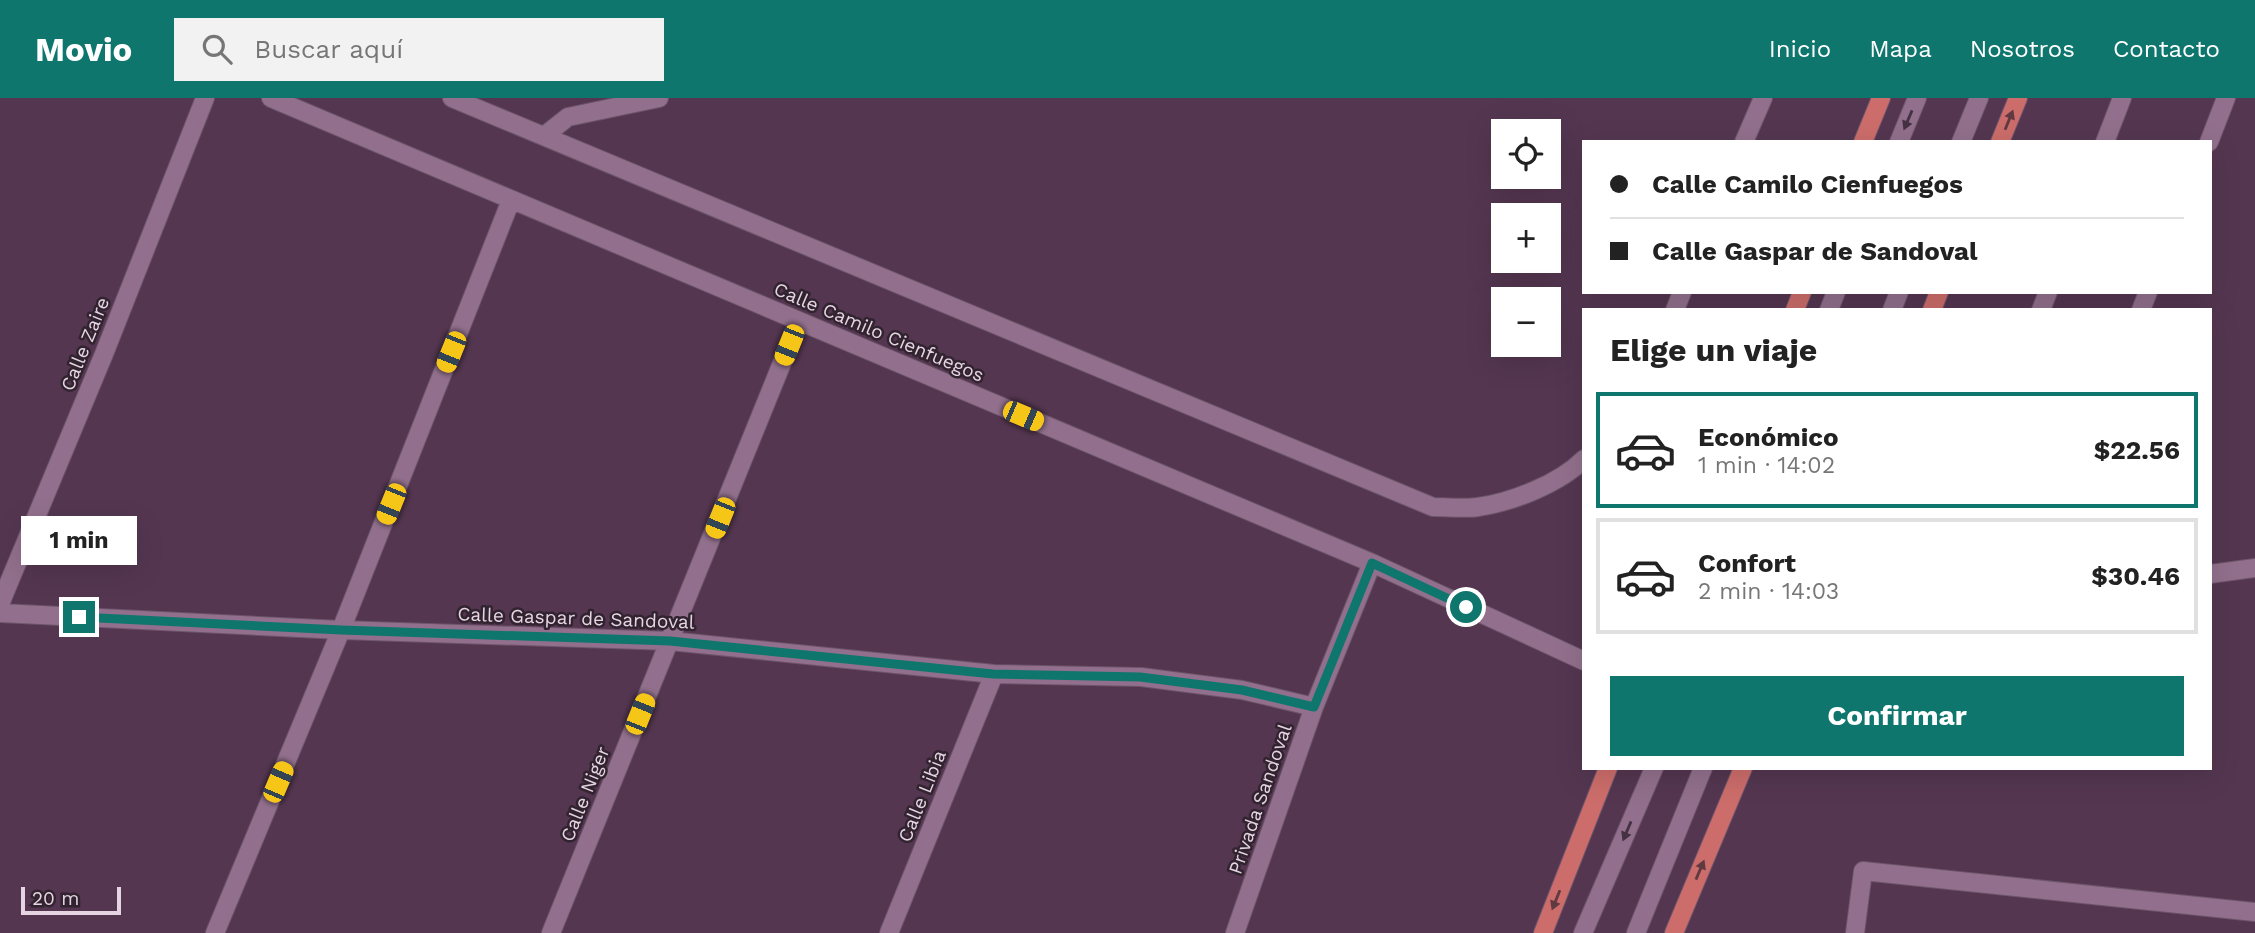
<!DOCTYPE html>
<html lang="es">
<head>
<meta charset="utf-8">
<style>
  :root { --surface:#fff; --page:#f2f2f2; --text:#222; --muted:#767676; --line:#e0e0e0; --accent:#0f766e }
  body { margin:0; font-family:"Work Sans",sans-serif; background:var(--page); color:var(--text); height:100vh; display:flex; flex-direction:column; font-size:26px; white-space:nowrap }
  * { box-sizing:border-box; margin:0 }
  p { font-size:23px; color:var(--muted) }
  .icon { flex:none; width:38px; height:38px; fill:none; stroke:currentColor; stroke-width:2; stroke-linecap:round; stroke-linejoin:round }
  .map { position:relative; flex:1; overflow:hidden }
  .panel { position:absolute; left:1582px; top:210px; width:630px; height:462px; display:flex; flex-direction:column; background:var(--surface); border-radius:0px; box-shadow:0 7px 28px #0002 }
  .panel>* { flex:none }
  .hud { position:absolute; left:1582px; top:42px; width:630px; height:154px; border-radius:0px; box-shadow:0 7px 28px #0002; display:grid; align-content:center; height:154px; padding:0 28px; background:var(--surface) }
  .buttons { position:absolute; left:1491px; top:21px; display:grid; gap:14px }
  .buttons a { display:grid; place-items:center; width:70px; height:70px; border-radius:0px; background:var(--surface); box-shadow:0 7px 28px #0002; font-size:35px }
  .scale { position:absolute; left:21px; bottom:18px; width:100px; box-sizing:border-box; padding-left:7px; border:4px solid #e6d4e3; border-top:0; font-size:19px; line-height:24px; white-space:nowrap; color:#e6d4e3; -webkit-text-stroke:5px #31232f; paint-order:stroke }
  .end { position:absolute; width:32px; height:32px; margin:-16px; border:9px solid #0f766e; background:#fff; box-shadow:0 0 0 4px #fff }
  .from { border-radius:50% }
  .bubble { position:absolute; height:49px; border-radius:0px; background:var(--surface); box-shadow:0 7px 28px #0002; font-size:23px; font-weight:700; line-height:49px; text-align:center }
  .car { position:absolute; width:21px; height:42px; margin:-21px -10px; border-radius:9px; box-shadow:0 0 5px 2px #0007; background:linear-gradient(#f5c518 24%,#345 0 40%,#f5c518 0 76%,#345 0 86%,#f5c518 0) }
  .hud b { display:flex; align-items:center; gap:24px; height:66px; font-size:26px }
  .hud b+b { border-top:2px solid var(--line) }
  .hud i { width:18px; height:18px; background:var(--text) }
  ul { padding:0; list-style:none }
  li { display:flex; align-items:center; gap:21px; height:116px; margin:0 14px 10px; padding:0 14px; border:4px solid var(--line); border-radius:0px }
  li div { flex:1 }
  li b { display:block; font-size:26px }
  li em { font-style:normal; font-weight:700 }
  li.active { border-color:var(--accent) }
  li>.icon { width:63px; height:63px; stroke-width:1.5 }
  h2 { padding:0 28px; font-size:32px; line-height:84px }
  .primary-button { display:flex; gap:14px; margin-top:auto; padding:14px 28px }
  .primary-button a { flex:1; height:80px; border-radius:0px; background:var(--accent); color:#fff; font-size:28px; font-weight:700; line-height:80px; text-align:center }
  header { display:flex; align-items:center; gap:42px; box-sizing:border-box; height:98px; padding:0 35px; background:var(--accent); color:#fff }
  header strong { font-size:33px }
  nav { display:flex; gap:38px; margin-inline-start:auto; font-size:24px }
  .search { width:490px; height:63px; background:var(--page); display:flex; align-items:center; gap:18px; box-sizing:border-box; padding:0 24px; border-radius:0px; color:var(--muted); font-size:26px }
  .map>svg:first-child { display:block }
</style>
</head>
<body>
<header>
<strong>Movio</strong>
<div class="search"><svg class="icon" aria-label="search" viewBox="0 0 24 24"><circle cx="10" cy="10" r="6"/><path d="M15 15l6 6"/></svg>Buscar aquí</div>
<nav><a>Inicio</a><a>Mapa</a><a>Nosotros</a><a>Contacto</a></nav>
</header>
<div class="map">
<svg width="2255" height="835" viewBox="0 0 2255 835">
  <rect width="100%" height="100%" fill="#543650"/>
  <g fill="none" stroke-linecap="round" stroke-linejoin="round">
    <defs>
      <path id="minor" d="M271,0L1372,465L1584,563
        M452,0L1433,409C1448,409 1464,411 1478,409C1512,404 1559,386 1584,361
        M544,38L568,19L659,0
        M1744,44L1763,0
        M1899,44L1917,0
        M1961,44L1979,0
        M2105,44L2122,0
        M2209,44L2226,0
        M1675,212L1682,194
        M1829,212L1836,194
        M1892,212L1899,194
        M2041,212L2048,194
        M2141,212L2148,194
        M2210,476L2255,470
        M0,506L104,256L205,0
        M0,515L341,532L670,543L994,576L1141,579L1242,592L1314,609
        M215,835L341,532L511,102
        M551,835L799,223
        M889,835L994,576
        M1235,835L1314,609L1372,465
        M1583,835L1654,670
        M1636,835L1703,670
        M1855,835L1863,773L2255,814"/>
      <path id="major" d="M1863,44L1881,0
        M2000,44L2018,0
        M1795,212L1802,194
        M1932,212L1939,194
        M1543,835L1608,670
        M1674,835L1743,670"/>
    </defs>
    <use href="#minor" stroke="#6c5469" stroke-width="20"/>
    <use href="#major" stroke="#6c5469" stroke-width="20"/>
    <use href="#minor" stroke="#92708d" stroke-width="18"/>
    <use href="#major" stroke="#cc6d6b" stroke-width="18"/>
  </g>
  <defs><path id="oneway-solid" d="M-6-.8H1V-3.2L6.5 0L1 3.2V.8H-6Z" transform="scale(1.75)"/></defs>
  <g fill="#443242">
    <use href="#oneway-solid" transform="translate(1908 22) rotate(113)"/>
    <use href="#oneway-solid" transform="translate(1627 733) rotate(113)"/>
  </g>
  <g fill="#603941">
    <use href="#oneway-solid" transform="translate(2009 22) rotate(-68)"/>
    <use href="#oneway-solid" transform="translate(1700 772) rotate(-67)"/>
    <use href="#oneway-solid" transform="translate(1556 802) rotate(112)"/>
  </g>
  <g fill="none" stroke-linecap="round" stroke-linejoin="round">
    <path stroke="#0f766e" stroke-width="9" d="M79,519L341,532L670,543L993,576L1140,579L1242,592L1314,609L1372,465L1466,509"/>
  </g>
  <g text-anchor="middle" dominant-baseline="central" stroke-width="5" stroke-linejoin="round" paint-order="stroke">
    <g font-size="19" fill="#e6d4e3" stroke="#31232f">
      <text transform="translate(879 234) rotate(23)">Calle Camilo Cienfuegos</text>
      <text transform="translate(85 246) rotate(-68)">Calle Zaire</text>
      <text transform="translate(576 520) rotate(2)">Calle Gaspar de Sandoval</text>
      <text transform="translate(585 696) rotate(-68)">Calle Niger</text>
      <text transform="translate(922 698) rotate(-68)">Calle Libia</text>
      <text transform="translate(1260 701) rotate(-71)">Privada Sandoval</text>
    </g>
  </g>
</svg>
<div class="buttons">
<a><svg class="icon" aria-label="locate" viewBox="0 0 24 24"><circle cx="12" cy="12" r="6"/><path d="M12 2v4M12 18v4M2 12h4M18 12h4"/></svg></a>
<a>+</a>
<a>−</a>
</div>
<div class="scale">20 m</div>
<i class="end from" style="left:1466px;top:509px"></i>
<i class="end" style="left:79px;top:519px"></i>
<div class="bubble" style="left:21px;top:418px;width:116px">1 min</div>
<i class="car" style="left:789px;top:247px;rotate:202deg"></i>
<i class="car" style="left:451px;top:254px;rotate:202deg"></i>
<i class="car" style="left:1023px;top:318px;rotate:113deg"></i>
<i class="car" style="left:391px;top:406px;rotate:202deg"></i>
<i class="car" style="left:720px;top:420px;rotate:202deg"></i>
<i class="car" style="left:640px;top:616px;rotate:22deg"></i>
<i class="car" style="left:278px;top:684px;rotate:23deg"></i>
<div class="hud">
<b><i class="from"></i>Calle Camilo Cienfuegos</b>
<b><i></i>Calle Gaspar de Sandoval</b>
</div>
<section class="panel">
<h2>Elige un viaje</h2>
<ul>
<li class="active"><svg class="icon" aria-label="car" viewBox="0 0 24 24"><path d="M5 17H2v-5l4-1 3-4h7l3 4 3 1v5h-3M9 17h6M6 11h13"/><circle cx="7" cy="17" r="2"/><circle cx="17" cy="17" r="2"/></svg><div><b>Económico</b><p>1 min · 14:02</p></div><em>$22.56</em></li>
<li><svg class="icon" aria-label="car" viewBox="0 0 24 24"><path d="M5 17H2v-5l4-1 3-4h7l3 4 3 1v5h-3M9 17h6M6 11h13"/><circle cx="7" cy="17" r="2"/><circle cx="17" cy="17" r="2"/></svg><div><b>Confort</b><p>2 min · 14:03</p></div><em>$30.46</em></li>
</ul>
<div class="primary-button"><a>Confirmar</a></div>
</section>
</div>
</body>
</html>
